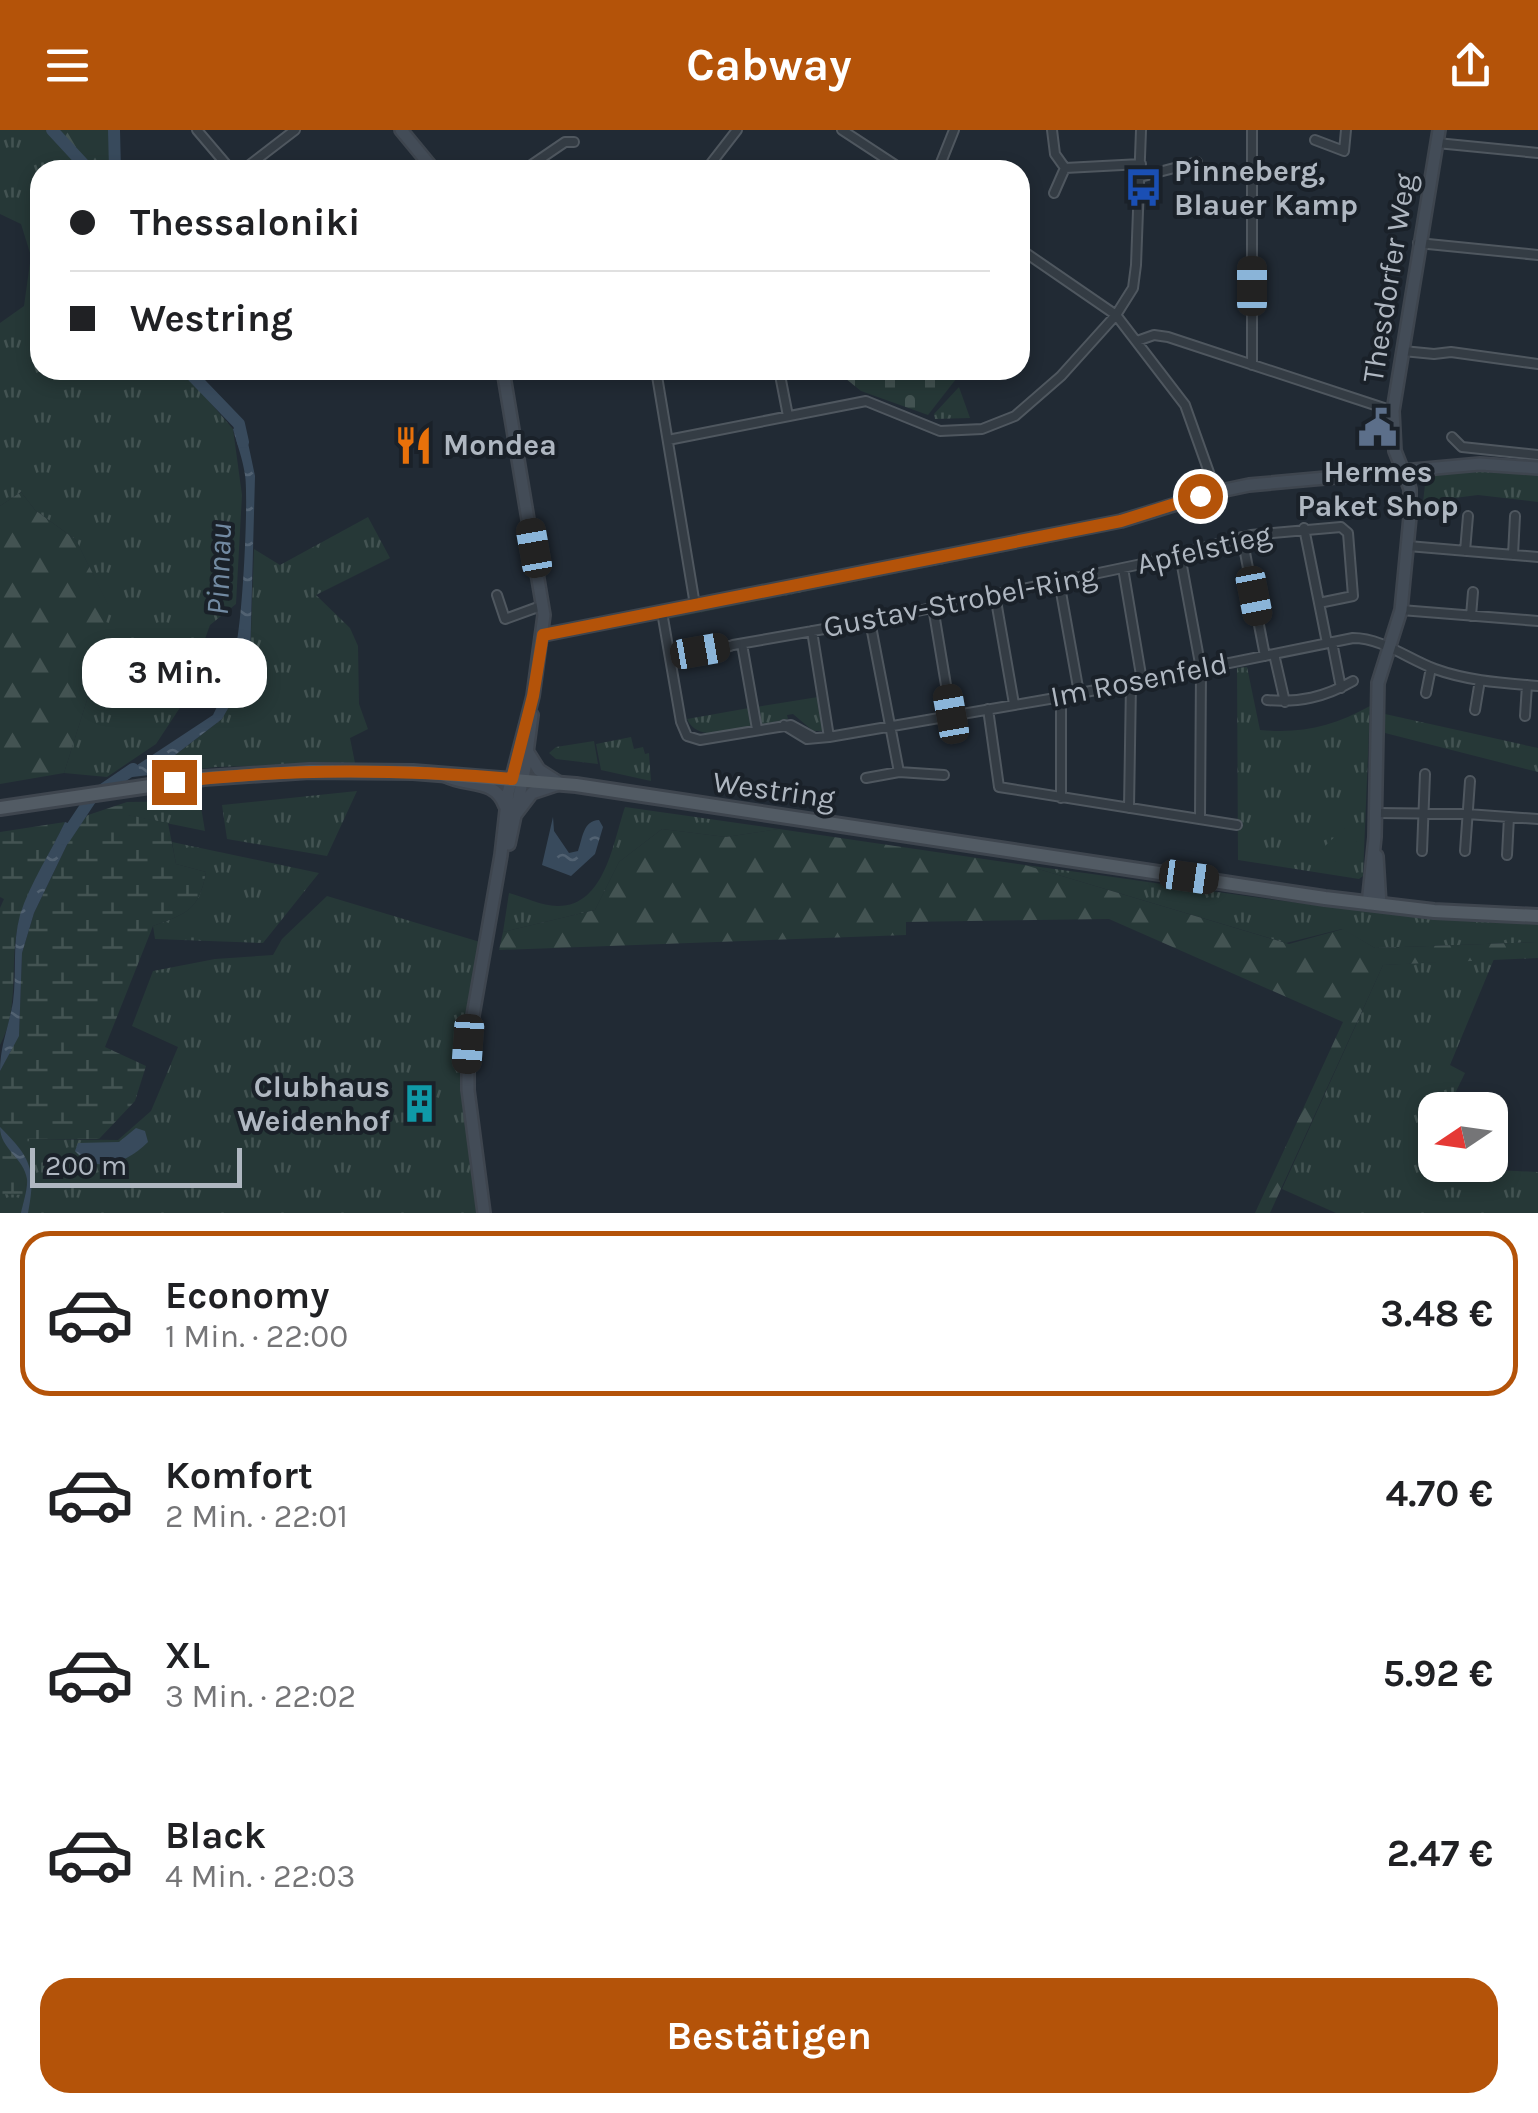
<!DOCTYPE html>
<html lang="de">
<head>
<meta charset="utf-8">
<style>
  :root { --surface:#fff; --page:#f2f2f2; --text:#202124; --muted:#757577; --line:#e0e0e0; --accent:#b45309 }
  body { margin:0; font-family:Karla,sans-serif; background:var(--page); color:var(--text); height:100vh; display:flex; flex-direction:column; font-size:38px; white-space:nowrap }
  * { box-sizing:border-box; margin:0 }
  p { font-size:32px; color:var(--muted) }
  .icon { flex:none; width:55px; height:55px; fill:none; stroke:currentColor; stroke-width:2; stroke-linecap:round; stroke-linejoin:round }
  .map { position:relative; height:1083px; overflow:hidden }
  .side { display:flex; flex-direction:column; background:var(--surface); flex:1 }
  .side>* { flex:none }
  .banner { position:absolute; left:30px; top:30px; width:1000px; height:220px; border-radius:30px; box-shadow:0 5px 15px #0003; display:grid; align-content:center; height:220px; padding:0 40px; background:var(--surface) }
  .needle { width:65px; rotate:257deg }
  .buttons { position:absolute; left:1418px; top:962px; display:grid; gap:20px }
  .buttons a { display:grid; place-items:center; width:90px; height:90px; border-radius:20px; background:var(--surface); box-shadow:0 5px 15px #0003; font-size:50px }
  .scale { position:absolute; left:30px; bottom:25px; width:212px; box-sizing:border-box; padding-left:10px; border:5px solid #afb7c1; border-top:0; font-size:28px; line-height:35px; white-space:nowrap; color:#afb7c1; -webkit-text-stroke:8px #1a2129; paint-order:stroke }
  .end { position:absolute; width:45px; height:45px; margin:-22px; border:12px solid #b45309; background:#fff; box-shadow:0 0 0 5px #fff }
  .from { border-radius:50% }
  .bubble { position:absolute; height:70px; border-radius:30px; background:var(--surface); box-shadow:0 5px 15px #0003; font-size:32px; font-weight:700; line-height:70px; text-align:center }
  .car { position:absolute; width:30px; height:60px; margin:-30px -15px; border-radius:12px; box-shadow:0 0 8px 2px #0007; background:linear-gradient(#222 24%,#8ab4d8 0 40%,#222 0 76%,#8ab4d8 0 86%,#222 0) }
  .banner b { display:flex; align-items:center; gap:35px; height:95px; font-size:38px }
  .banner b+b { border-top:2px solid var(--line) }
  .banner i { width:25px; height:25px; background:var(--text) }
  ul { padding:18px 0 0; list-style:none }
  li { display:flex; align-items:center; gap:30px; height:165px; margin:0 20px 15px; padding:0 20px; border:5px solid transparent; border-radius:30px }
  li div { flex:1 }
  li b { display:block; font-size:38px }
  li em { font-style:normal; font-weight:700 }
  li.selected { border-color:var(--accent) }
  li>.icon { width:90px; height:90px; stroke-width:1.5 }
  .action { display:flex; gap:20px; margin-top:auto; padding:20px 40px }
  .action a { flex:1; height:115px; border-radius:30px; background:var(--accent); color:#fff; font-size:40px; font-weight:700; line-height:115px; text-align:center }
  header { display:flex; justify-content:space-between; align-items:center; height:130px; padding:0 40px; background:var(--accent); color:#fff; font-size:45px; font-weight:700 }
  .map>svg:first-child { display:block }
</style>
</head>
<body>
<header><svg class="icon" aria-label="menu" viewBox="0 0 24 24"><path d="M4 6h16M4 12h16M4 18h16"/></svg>Cabway<svg class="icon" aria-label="share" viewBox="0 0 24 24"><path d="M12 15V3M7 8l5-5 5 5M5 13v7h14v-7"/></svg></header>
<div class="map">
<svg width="1538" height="1083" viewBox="0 0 1538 1083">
  <defs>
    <pattern id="grass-tufts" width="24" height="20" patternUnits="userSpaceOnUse" patternTransform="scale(2.5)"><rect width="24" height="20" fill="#263837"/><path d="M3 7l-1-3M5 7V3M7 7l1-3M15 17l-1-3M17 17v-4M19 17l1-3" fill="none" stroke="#435352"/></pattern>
    <pattern id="forest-firs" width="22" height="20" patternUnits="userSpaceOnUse" patternTransform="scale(2.5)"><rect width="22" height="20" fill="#263837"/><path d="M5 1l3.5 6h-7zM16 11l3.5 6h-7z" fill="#435352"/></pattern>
    <pattern id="wetland-marsh" width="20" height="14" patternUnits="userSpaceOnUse" patternTransform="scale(2.5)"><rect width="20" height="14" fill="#263837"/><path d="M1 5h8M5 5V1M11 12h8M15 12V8" fill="none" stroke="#435352"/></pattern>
    <pattern id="cemetery-stones" width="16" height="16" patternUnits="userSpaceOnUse" patternTransform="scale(2.5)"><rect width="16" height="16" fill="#263837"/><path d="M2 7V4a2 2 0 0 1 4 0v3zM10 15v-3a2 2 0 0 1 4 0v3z" fill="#435352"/></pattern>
    <pattern id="water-ripples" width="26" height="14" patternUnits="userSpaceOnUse" patternTransform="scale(2.5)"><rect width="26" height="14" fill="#384a5c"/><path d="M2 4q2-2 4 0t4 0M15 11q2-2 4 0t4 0" fill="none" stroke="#526272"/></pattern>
  </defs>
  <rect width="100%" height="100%" fill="#212a34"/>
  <path fill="url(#grass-tufts)" d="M0,0H53L73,20L84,40H40V240H182L233,299L242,365L236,474L210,495L181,576L156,614L107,647L64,643L92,554L108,475L76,410L35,380L21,362L0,376V193L24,176L31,126L21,94L0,84Z
    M959,257L970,288L935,289L934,284Z
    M1482,338L1538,343V372L1478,365L1423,372L1426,346Z
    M1200,370L1201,374L1119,399L668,489L669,485Z
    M368,387L390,428L316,465L350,498L358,516L359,574L368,599L350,608L355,633L216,637L149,645L222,589L250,531L254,419L280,435Z
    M1247,537L1260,600C1302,604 1334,596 1370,576L1363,746L1359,749L1238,730L1237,538Z
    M818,567L823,601H813L793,584L787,585L788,589L759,595L756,577Z
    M749,578L752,596C730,600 698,613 687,589Z
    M1385,584L1538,618V642L1385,603Z
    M631,607L634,619L643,617L645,624L649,623L651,651L601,640L596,614Z
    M594,611L598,634L556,629L549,623L556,617Z
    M357,661L327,726L227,709L222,675Z
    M200,671L205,701L127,685V672Z
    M625,677L779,699L726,707L662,699L619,732L595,780L503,802L509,763C524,767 542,776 557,776C605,777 613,712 625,677Z
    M172,712L319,743L263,813L155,809L153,796C188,783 199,780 206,742L176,734Z
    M1025,735C1195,757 1367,789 1538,792V812L1375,818L1342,799L1286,813Z
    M327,766L480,812L458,925L477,1083H0V1064H25L28,1009L118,1010L151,981L178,917L132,896L153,841L215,829L273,825L282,809Z
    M1494,829L1450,935L1465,943L1447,980H1435V1035H1475L1474,1039L1538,1042V1083H1336L1282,1059L1383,835Z"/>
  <path fill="url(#forest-firs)" d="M53,0H114L115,40H89Z
    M21,362L35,380L76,410L109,476L92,554L64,643L0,654V376Z
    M662,699L726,707L779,699L1025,735L1289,814L1343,799L1375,818L1538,812V828L1383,835L1270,1083H1255L1343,892L1109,789L906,792V805L499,820L503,802L595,780L619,732Z"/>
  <path fill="url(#wetland-marsh)" d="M127,672L128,685L168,693L176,734L206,742C199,780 188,783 153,796L105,917L146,936L135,971L99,1009H29L25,1065L0,1064V941L19,905L22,823L34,783L76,696L88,685Z
    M65,692C51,722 31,753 21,784C7,827 22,874 0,915V778L4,769L0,767V702Z"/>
  <path fill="url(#cemetery-stones)" d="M835,240H963L928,285L861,261Z"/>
  <path fill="#263837" d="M1344,698L1357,712L1336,732L1323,718Z"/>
  <path fill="url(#water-ripples)" d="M244,294L255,346L250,531L239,559L222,589L149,645L116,649L213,585L235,540L233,527C242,512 249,368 245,345C243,330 237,314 233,299Z
    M553,687L554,701L569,723L578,721C583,707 583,691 599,690L603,697L595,724L571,746L542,735Z
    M65,692L76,696L34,783L22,823L19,906L0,941C0,916 9,896 13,872C17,843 12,814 20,785C30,753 51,722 65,692Z
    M0,997C32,1029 36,1040 28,1083H21C23,1073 28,1059 27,1049C24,1028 0,1019 0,997Z
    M136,998L145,1001L148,1012C128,1032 97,1046 75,1021L78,1013L119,1012Z"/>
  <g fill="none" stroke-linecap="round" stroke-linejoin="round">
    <path stroke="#384a5c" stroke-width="12" d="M52,0L89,40
      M114,0L115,40
      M187,240L239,294L243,312
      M64,709L92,667L133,639"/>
    <defs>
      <path id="street" d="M197,0L231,40
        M842,0L903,40
        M1052,0L1055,24L1065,38L1141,34
        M1252,0V235
        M1315,10L1344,21L1346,0
        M1437,13L1538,23
        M243,40L295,0
        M524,40L565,12H574
        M706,40L737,0
        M938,40L954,0
        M1140,47L1197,32
        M1054,63L1065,38
        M1418,113L1538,125
        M1020,119L1116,185L1185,275L1216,362
        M1137,211L1154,205L1168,207L1393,281
        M1403,221L1434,224L1451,222L1538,234
        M656,240L695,475
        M779,240L788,286
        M1452,307L1462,317L1538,325
        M668,310L866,271L940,301L982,299L1015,286L1061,246L1116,185L1133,158L1136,135L1141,0
        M1304,398L1327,513
        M1242,407L1265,526
        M1408,416L1538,427
        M1465,421L1468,386
        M1180,425L1201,539L1200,689
        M1513,425L1515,386
        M1123,438L1142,551
        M1059,451L1079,563
        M497,465L505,489L538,477
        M995,465L1014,574
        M933,477L951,585
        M1401,480L1538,491
        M662,482L681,592L687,606L700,610L791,595L813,607
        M1471,486L1473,462
        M870,491L899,642L944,645
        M812,501L829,607
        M1332,512L1341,558
        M742,514L757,599
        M733,515L870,491L1151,432L1251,405L1341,397L1348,403L1353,466L1319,473
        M1274,524L1285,572
        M670,527L730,516
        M1426,563L1431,538
        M1061,567V668
        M1267,570C1299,573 1325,567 1353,551
        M988,579L999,657L1237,695
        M1475,580L1480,550
        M1525,586L1527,555
        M784,595L807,609L829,607L1061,567L1353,508C1382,508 1408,529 1435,539C1468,551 1503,553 1538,556
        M866,648L899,642
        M1129,678L1131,553
        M1376,683L1467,684L1538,689
        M1422,721L1425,644
        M1465,721L1470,651
        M1507,725L1509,687"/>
      <path id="secondary" d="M401,0L434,40
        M543,505L1121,391L1216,362L1249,355L1480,334L1538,338
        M529,624L539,640L561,654
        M446,646C468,657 495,648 505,676
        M516,684L532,663L556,655
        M509,714L525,638L532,585
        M1377,726L1380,775
        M1368,774L1375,707L1378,553L1401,480L1410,387V359L1395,321L1393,281L1439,0
        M484,1083L468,960V914L501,725L508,663L533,566L544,485L503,240"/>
      <path id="primary" d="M0,678L204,648L310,641L413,642L576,655L1325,768L1434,781L1538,786"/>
    </defs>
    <use href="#street" stroke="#4f575f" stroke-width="12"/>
    <use href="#secondary" stroke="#3e454e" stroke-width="16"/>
    <use href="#primary" stroke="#3e454e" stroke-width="18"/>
    <use href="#street" stroke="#343c44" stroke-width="8"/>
    <use href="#secondary" stroke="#434c57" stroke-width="11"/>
    <use href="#primary" stroke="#525b64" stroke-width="12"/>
  </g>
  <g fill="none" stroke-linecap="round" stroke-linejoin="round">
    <path stroke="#b45309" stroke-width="12" d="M174,652C286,638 399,639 512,649L533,566L543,505L1121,391L1200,366"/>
  </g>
  <defs>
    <symbol id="bus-bare" viewBox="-9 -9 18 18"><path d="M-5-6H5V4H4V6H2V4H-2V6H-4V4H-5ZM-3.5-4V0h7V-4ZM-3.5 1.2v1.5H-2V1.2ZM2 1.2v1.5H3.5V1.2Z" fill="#1a4fb4" stroke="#1a2129" stroke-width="2.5" paint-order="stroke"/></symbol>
    <symbol id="civic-bare" viewBox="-9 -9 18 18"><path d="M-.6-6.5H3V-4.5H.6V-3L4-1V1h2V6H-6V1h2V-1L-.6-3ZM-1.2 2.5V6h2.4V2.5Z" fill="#5c6f8a" stroke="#1a2129" stroke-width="2.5" paint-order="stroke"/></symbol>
    <symbol id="restaurant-bare" viewBox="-9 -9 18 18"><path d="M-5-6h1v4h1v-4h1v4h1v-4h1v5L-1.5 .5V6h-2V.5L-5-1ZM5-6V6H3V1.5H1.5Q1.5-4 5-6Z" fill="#e8710a" stroke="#1a2129" stroke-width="2.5" paint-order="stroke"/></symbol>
    <symbol id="building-bare" viewBox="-9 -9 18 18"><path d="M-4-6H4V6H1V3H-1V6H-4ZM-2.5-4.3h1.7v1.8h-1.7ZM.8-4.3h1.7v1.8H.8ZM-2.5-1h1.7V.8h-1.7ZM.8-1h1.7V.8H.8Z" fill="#0f9aa8" stroke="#1a2129" stroke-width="2.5" paint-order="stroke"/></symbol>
  </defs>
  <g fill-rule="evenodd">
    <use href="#bus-bare" x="1116" y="30" width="55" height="55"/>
    <use href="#civic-bare" x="1350" y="270" width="55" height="55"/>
    <use href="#restaurant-bare" x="386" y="288" width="55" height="55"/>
    <use href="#building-bare" x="392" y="946" width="55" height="55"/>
  </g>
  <g text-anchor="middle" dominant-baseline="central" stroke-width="8" stroke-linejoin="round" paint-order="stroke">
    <g font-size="30" font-weight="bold" fill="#afb7c1" stroke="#1a2129" text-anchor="start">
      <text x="1174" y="41">Pinneberg,<tspan x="1174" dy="34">Blauer Kamp</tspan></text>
      <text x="443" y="315">Mondea</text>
      <text x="1378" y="342" text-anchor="middle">Hermes<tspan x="1378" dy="34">Paket Shop</tspan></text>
      <text x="390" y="957" text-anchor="end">Clubhaus<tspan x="390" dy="34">Weidenhof</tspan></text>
    </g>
    <g font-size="30" fill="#afb7c1" stroke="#1a2129">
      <text transform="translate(1389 148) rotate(-81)">Thesdorfer Weg</text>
      <text transform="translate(1204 419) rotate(-13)">Apfelstieg</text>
      <text transform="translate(960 471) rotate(-11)">Gustav-Strobel-Ring</text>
      <text transform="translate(1139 550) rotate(-11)">Im Rosenfeld</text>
      <text transform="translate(774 660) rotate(8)">Westring</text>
    </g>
    <g font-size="32" font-style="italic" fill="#728aa2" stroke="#1a2129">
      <text transform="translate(219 439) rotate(-88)">Pinnau</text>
    </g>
  </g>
</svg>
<div class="buttons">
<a><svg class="needle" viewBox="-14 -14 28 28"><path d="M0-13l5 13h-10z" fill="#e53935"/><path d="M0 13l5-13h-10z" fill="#757577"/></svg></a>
</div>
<div class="scale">200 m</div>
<i class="end from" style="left:1200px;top:366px"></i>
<i class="end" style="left:174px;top:652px"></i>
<div class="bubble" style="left:82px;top:508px;width:185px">3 Min.</div>
<i class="car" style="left:1252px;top:156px;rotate:0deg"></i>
<i class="car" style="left:534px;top:418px;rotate:350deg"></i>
<i class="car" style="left:1254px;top:466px;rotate:169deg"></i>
<i class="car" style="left:700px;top:521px;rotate:80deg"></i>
<i class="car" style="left:951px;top:584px;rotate:350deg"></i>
<i class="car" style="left:1189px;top:747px;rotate:98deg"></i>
<i class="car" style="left:468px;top:914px;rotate:184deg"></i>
<div class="banner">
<b><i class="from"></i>Thessaloniki</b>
<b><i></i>Westring</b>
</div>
</div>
<section class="side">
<ul>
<li class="selected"><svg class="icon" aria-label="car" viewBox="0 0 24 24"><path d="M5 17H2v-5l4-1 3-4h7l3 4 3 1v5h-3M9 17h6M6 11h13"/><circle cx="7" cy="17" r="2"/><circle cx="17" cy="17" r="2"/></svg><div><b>Economy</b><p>1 Min. · 22:00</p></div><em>3.48 €</em></li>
<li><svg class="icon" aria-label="car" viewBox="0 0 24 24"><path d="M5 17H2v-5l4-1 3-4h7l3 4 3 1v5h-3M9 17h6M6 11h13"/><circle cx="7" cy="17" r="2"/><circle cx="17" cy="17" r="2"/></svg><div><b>Komfort</b><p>2 Min. · 22:01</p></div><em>4.70 €</em></li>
<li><svg class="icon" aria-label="car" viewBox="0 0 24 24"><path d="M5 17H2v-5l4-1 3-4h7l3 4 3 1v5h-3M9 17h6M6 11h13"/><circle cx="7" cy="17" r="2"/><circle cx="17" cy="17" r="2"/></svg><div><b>XL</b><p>3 Min. · 22:02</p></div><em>5.92 €</em></li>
<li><svg class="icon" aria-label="car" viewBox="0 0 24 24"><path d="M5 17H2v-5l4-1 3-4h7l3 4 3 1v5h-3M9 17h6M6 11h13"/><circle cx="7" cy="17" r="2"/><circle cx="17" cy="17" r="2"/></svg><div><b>Black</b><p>4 Min. · 22:03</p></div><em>2.47 €</em></li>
</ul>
<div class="action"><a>Bestätigen</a></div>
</section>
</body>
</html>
